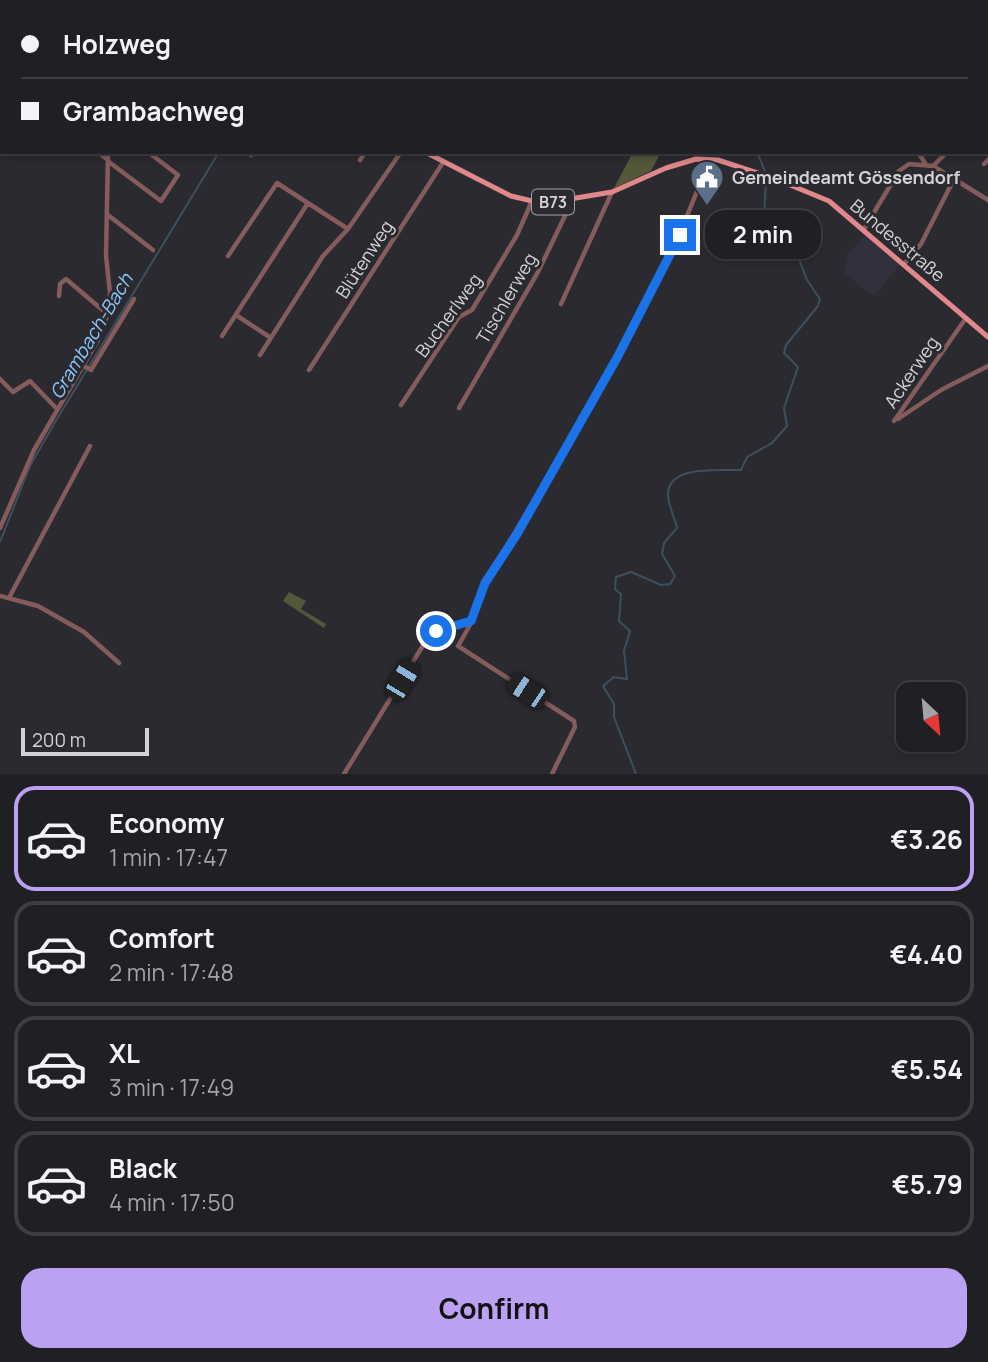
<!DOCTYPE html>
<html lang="en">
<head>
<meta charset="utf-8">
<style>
  :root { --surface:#202024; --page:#28282c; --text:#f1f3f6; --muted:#a2a3a6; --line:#3d3e41; --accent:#bca0f2 }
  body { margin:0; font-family:Manrope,sans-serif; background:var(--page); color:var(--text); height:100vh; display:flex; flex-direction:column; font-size:26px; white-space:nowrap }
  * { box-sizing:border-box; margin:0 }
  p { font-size:23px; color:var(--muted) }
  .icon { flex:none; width:38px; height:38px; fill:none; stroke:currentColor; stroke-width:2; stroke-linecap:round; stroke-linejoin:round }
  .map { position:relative; height:774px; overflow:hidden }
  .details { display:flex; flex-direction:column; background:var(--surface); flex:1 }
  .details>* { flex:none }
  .guide { position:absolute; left:0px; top:0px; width:989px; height:154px; box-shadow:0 4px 10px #0003,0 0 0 2px var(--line); display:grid; align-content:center; height:154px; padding:0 21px; background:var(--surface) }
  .needle { width:46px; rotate:154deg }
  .fabs { position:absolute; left:896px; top:682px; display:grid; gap:14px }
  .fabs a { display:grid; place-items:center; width:70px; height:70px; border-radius:14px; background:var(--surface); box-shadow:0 4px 10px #0003,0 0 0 2px var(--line); font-size:35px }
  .scale { position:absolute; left:21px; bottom:18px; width:128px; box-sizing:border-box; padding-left:7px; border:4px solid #d3d3d7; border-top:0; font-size:19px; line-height:24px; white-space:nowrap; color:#d3d3d7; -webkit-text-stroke:5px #2a2a30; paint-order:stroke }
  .end { position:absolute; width:32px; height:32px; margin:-16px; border:9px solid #1a73e8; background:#fff; box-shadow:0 0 0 4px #fff }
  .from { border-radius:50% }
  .bubble { position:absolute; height:49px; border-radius:21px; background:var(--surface); box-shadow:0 4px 10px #0003,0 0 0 2px var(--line); font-size:23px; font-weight:700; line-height:49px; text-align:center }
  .car { position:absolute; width:21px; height:42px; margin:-21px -10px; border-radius:9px; box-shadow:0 0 5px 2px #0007; background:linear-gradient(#222 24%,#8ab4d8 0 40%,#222 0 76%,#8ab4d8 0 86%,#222 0) }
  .guide b { display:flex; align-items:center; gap:24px; height:66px; font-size:26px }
  .guide b+b { border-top:2px solid var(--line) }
  .guide i { width:18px; height:18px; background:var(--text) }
  ul { padding:12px 0 0; list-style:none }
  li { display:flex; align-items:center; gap:21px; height:105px; margin:0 14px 10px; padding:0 7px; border:4px solid var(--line); border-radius:21px }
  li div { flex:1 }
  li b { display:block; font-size:26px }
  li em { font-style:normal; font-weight:700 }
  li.selected { border-color:var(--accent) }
  li>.icon { width:63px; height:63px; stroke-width:1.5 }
  .button { display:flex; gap:14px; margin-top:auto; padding:14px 21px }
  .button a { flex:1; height:80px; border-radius:21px; background:var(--accent); color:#111; font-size:28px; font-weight:700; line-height:80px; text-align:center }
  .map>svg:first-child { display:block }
</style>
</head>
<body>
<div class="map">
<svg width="988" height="774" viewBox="0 0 988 774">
  <rect width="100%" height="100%" fill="#2a2a30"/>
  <path fill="#31303c" d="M866,233L901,263L874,296L844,273L847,256Z"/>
  <path fill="#545838" d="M633,152H661L651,171L614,188Z
    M289,592L306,601L301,609L326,624L324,628L283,601Z"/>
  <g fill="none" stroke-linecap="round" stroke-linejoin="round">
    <path stroke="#3f4f5e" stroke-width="2" d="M717,0V2
      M324,2L325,0
      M757,152L766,174
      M0,542L30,466L54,424L219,152
      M636,774L614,717V704L603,686L614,677L627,679L624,651L630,631L619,621L621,594L615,589L616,577L631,572L661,585L670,584L675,576L662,554L664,543L677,528C675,518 668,505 668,495C667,464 721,471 741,470L747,457L772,443L787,426L784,408L798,367L784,353L786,345L818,306L820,299L807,280L799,259L770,235L764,220L766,179"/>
    <path stroke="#865b5b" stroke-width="4.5" d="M286,1L287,0
      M114,2V0
      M190,2L192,0
      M340,2L341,0
      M382,2L384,0
      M450,2L451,0
      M493,2L494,0
      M530,2L531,0
      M650,2L652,0
      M987,7L988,5
      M98,152L108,160
      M918,152L925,163
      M251,155L253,152
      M360,160L365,152
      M109,162L161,201L178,175L148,152
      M984,164L988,160
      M933,166L947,152
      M108,215L153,250
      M864,229L899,171L909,164L933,166L988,200
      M228,256L277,183L348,229
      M905,263L921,244L954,179
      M59,296L60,284L66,279L106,313
      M561,304L612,192
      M236,315L271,338
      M222,336L308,203
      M260,355L323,256L348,229L401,152
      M84,366L91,370L134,299
      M309,370L442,164
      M0,379L13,392L30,381L57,409
      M401,405L459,317L472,310L517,235L532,201
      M459,408L538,272L573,199
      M898,419L941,390L988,366
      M894,421L966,318
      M0,528L34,450L98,340L106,319L110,293L106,256L108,152
      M0,596L38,606L84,632L119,663
      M10,596L90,446
      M344,774L430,634L470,621
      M552,774L575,727L574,721L458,646C465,634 473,621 478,608C481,600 481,591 485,583C565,446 656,310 709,159"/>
    <path stroke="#e0888a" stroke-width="5" d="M68,0L71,2
      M574,0L576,2
      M425,152L511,196L532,201L552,202L612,192L666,168L696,159L718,160L773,178L829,201L988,337"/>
  </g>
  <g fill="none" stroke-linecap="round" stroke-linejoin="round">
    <path stroke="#1a73e8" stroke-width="9" d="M436,631L471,621L485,583L517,534L618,356L680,235"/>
  </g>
  <defs>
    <symbol id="civic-pin" viewBox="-11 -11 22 30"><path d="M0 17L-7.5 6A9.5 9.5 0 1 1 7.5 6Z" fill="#5c6f8a" stroke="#2a2a30"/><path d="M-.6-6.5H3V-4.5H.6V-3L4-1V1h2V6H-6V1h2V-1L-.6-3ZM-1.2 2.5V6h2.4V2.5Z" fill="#fff"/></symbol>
  </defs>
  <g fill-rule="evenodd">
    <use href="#civic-pin" x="688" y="158" width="38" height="52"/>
  </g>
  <g text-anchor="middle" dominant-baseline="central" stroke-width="6" stroke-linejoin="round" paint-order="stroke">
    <rect fill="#2a2a30" stroke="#a0a0a5" stroke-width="2" x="532" y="189.5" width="42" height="25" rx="5"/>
    <g font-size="16" font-weight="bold" fill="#d3d3d7">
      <text x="553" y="202">B73</text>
    </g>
    <g font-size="18" font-weight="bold" fill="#d3d3d7" stroke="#2a2a30" text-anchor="start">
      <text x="732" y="177">Gemeindeamt Gössendorf</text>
    </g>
    <g font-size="18" fill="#d3d3d7" stroke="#2a2a30">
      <text transform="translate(898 240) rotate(40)">Bundesstraße</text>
      <text transform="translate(364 259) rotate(-57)">Blütenweg</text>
      <text transform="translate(506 298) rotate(-60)">Tischlerweg</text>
      <text transform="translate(448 315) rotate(-54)">Bucherlweg</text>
      <text transform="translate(911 372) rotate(-56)">Ackerweg</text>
    </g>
    <g font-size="19" font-style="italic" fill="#88c8fa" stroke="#2a2a30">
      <text transform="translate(91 336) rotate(-59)">Grambach-Bach</text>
    </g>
  </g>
</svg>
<div class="fabs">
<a><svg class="needle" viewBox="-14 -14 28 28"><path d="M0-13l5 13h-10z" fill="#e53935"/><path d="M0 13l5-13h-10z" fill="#a2a3a6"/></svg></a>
</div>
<div class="scale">200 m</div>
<i class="end from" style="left:436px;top:631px"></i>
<i class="end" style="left:680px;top:235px"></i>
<div class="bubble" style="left:705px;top:210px;width:116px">2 min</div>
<i class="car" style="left:402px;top:680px;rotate:31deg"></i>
<i class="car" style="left:527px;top:691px;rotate:303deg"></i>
<div class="guide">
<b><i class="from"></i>Holzweg</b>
<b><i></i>Grambachweg</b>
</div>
</div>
<section class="details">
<ul>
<li class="selected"><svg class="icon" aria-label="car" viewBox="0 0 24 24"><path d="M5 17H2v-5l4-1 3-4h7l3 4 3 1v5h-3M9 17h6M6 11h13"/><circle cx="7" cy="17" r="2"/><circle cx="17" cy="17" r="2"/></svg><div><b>Economy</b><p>1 min · 17:47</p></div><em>€3.26</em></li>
<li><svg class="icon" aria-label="car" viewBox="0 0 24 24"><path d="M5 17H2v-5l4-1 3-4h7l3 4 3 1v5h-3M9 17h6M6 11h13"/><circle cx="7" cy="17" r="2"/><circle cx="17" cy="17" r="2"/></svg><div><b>Comfort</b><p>2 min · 17:48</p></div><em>€4.40</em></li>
<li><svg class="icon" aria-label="car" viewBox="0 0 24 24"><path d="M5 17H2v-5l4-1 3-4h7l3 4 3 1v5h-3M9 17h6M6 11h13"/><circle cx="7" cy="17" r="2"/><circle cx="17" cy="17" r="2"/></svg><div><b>XL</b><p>3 min · 17:49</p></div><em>€5.54</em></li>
<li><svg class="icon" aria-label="car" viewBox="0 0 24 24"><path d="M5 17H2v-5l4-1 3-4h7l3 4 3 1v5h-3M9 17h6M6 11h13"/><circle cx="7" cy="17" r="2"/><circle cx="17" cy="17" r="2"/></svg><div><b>Black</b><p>4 min · 17:50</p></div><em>€5.79</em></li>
</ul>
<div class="button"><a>Confirm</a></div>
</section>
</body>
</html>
